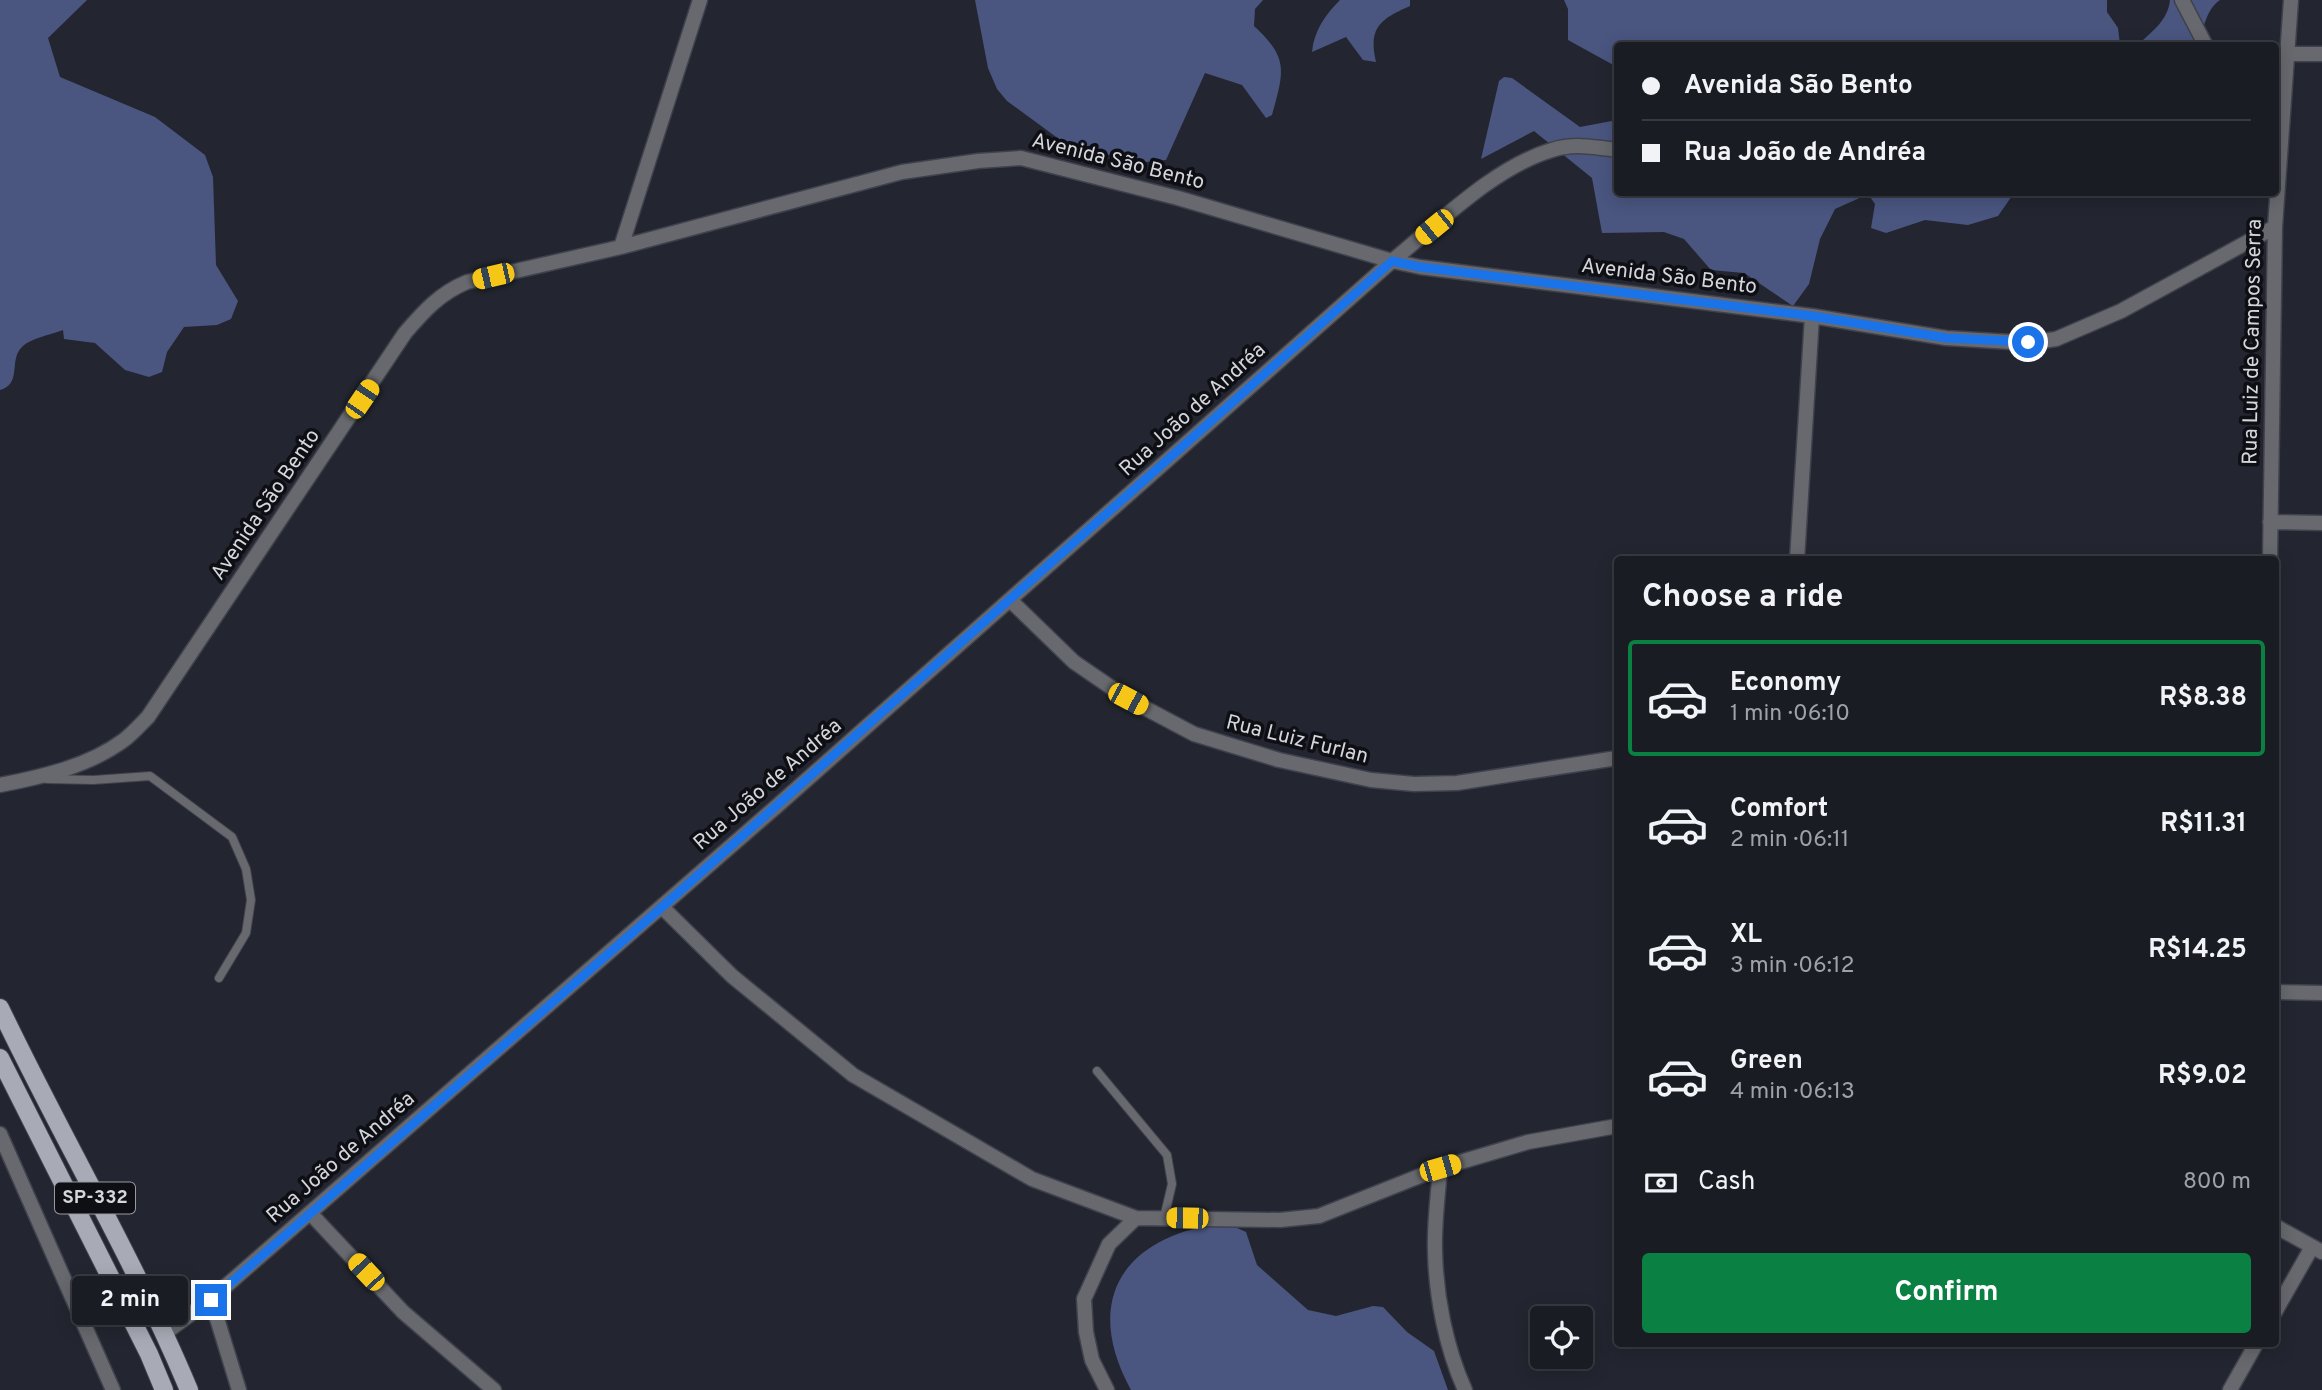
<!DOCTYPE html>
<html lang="en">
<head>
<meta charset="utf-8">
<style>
  :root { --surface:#1a1c24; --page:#272931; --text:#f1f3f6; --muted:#9fa1a6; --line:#383a41; --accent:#0b8043 }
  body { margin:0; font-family:Overpass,sans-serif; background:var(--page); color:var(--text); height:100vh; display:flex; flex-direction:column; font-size:26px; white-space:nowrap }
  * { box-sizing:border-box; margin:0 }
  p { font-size:23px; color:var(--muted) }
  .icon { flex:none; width:38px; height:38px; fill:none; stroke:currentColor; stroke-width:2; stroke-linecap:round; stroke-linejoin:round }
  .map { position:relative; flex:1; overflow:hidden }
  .side { position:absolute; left:1614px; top:556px; width:665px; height:791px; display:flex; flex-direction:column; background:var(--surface); border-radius:7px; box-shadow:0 4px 18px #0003,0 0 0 2px var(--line) }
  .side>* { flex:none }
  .banner { position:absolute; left:1614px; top:42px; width:665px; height:154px; border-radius:7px; box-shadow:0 4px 18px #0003,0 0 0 2px var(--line); display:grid; align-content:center; height:154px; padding:0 28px; background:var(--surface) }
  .controls { position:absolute; left:1530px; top:1306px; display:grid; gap:14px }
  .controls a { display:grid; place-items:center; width:63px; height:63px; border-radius:7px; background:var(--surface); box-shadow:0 4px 18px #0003,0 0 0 2px var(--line); font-size:35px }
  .end { position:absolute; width:32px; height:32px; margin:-16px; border:9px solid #1a73e8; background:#fff; box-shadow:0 0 0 4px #fff }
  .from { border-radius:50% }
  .bubble { position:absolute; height:49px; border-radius:7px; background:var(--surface); box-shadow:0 4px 18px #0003,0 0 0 2px var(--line); font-size:23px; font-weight:700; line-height:49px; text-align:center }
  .car { position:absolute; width:21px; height:42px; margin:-21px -10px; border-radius:9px; box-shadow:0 0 5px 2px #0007; background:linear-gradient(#f5c518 24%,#345 0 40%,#f5c518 0 76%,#345 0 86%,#f5c518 0) }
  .banner b { display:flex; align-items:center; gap:24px; height:66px; font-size:26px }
  .banner b+b { border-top:2px solid var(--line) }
  .banner i { width:18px; height:18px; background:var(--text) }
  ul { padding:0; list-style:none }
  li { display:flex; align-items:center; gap:21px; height:116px; margin:0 14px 10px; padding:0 14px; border:4px solid transparent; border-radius:7px }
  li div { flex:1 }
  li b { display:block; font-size:26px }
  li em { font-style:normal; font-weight:700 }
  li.selected { border-color:var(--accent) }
  li>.icon { width:63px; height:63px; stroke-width:1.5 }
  h2 { padding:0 28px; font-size:32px; line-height:84px }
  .pay { display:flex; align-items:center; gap:18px; height:77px; padding:0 28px; font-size:26px }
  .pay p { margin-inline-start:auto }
  .button { display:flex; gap:14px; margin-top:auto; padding:14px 28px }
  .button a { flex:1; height:80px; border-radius:7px; background:var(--accent); color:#fff; font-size:28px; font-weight:700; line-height:80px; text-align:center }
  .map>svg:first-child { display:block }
</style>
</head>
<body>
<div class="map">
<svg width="2322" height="1390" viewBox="0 0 2322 1390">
  <rect width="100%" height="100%" fill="#232630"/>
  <path fill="#4a5680" d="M0,0H87L48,38L60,77L155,117L205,155L213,177L216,265L238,301L231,319L217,325L184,327L167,352L162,372L149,377L125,370L95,343L64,339L63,330C50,335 30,338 21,348C9,361 22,384 0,390Z
    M975,0H1263L1255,9L1254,26C1289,58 1284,71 1272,115L1266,118L1242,85L1205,73L1166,160L1137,163L1063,142L1007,101L997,89L988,68Z
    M1340,0H1410V6C1380,19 1368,28 1376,62L1363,60L1346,37L1312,52C1314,31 1325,15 1340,0Z
    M1564,0H2107V12L2118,28L2120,45L1617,46V67L1568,40V9Z
    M2170,0H2220C2206,9 2203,30 2199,45L2137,46C2151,32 2168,21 2170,0Z
    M1504,77L1512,78L1580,127L1617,120V192L2014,193L1998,216L1968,225L1925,220L1886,233L1871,228L1875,204L1870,197L1864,196L1835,209L1820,239L1809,284L1793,306L1744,273L1711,270L1684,239L1664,232L1602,233L1592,178L1534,131L1481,159L1499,81Z
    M1226,1223L1246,1232L1257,1265L1308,1310L1336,1316L1373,1306L1383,1307L1407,1332L1434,1351L1448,1390H1131C1080,1297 1127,1234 1226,1223Z"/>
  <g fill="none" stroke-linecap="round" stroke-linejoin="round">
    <defs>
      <path id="lane" d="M47,779L93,780L150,776L232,837L246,869L251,900L246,933L219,978
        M1097,1071L1167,1155L1172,1184L1164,1218"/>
      <path id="street" d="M2182,0L2206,46
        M2275,56L2286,54H2322
        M621,247L700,0
        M2270,522L2322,523
        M1797,560L1812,316
        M2270,560L2275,227L2291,0
        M1010,600L1074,662L1128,699L1194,734L1279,760L1371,780L1414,784L1457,783L1617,758
        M0,785C42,777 89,766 124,740C132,734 140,725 148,717L405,333C424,311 440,293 467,282L621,247L902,172L978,161L1021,158L1178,198L1392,261L1420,267L1812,316L1946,338L2028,343L2056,339L2121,311L2275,227
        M662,907L732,976L853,1075L1032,1179L1136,1218L1280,1220L1319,1216L1440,1168L1528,1142L1617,1126
        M2275,992L2322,993
        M0,1134L113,1390
        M1440,1168C1438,1196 1434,1224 1435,1251C1436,1297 1446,1348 1465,1390
        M311,1214L403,1312L494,1390
        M2275,1226L2322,1252
        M211,1299L239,1390
        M2275,1312L2312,1247
        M165,1333L211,1299L777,806L1392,261C1439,223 1494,167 1552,150C1574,143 1595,147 1617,150
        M1107,1390L1092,1360L1086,1332L1084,1299L1109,1244L1136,1218
        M2230,1390L2256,1344"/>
      <path id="primary" d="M0,1008C61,1136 134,1259 189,1390
        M0,1058L149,1354L164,1390"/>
    </defs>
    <use href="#lane" stroke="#3f424c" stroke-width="10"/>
    <use href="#street" stroke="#3f424c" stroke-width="17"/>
    <use href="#primary" stroke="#3f424c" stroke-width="20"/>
    <use href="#lane" stroke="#67696e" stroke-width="8"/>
    <use href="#street" stroke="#67696e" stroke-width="14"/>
    <use href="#primary" stroke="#a8abb6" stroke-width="18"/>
  </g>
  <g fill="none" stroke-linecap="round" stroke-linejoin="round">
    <path stroke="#1a73e8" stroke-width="9" d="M211,1300L662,907L1392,261L1420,267L1812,316L1947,338L2028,342"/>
  </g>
  <g text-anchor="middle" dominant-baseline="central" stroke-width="7" stroke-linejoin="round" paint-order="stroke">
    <rect fill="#0e0f14" stroke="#999aa0" stroke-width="2" x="55" y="1182.5" width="80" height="31" rx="5"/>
    <g font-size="19" font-weight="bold" fill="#d4d6dc">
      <text x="95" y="1198">SP-332</text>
    </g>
    <g font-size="21" fill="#d4d6dc" stroke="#0e0f14">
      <text transform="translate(1118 162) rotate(14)">Avenida São Bento</text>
      <text transform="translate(1669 277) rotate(7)">Avenida São Bento</text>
      <text transform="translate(2253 342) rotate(-89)">Rua Luiz de Campos Serra</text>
      <text transform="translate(1193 410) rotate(-42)">Rua João de Andréa</text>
      <text transform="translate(266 505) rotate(-56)">Avenida São Bento</text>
      <text transform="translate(1297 740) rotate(14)">Rua Luiz Furlan</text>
      <text transform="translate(768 785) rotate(-41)">Rua João de Andréa</text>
      <text transform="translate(341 1158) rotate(-41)">Rua João de Andréa</text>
    </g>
  </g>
</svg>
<div class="controls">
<a><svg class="icon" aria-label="locate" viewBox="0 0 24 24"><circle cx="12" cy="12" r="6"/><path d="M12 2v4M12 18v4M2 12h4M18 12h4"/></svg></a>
</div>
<i class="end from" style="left:2028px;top:342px"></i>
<i class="end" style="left:211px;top:1300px"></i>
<div class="bubble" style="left:72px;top:1276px;width:116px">2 min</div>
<i class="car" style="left:1434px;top:227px;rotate:231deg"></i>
<i class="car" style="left:493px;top:276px;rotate:257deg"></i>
<i class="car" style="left:362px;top:399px;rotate:34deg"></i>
<i class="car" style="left:1128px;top:699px;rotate:118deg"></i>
<i class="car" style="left:1440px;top:1168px;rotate:74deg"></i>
<i class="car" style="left:1187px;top:1218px;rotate:271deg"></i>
<i class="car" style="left:366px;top:1272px;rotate:317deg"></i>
<div class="banner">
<b><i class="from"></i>Avenida São Bento</b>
<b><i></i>Rua João de Andréa</b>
</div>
<section class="side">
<h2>Choose a ride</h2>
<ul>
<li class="selected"><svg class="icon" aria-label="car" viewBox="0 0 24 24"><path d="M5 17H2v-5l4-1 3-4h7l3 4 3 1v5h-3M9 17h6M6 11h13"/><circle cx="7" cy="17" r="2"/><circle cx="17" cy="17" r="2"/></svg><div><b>Economy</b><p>1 min · 06:10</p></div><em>R$8.38</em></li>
<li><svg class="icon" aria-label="car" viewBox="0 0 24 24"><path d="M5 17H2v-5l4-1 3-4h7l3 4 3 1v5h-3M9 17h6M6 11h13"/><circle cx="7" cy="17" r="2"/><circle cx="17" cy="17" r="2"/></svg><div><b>Comfort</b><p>2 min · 06:11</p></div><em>R$11.31</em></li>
<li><svg class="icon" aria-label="car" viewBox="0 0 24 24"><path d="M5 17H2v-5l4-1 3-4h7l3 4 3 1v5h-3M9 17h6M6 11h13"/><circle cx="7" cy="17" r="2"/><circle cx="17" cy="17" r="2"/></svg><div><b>XL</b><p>3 min · 06:12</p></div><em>R$14.25</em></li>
<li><svg class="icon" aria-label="car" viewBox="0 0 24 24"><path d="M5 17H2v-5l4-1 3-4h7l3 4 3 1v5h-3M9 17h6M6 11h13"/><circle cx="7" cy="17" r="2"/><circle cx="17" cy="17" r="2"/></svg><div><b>Green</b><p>4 min · 06:13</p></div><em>R$9.02</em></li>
</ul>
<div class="pay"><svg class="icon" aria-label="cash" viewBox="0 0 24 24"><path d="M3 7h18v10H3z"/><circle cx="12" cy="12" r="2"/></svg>Cash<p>800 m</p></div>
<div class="button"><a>Confirm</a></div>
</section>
</div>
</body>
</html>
